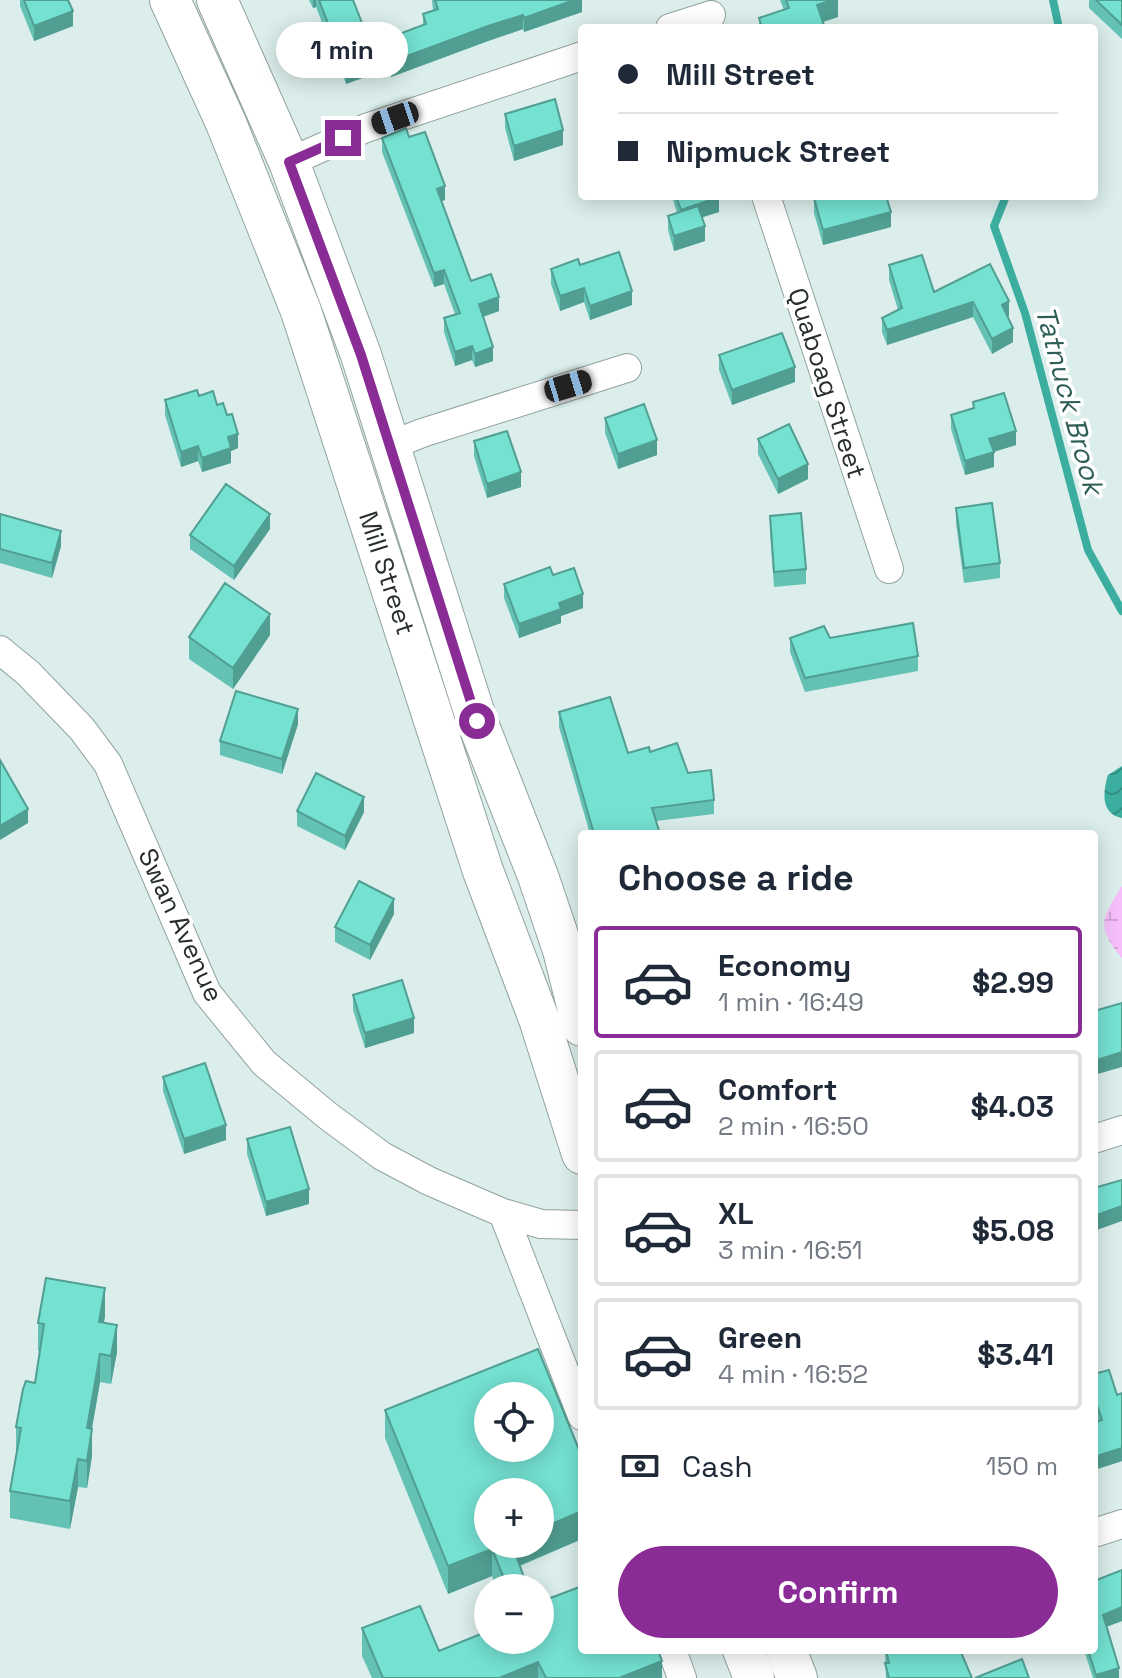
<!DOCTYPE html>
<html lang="en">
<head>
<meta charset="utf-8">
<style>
  :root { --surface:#fff; --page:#f6f6f7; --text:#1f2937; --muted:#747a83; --line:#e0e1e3; --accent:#8a2c96 }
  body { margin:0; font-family:"Space Grotesk",sans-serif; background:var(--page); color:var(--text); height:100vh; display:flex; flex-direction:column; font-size:30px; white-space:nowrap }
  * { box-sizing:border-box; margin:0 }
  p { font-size:26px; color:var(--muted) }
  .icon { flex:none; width:44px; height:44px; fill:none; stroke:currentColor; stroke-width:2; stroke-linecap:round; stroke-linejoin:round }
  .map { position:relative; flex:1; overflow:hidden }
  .details { position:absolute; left:578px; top:830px; width:520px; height:824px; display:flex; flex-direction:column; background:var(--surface); border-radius:8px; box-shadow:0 4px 20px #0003 }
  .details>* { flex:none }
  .guide { position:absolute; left:578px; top:24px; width:520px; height:176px; border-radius:8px; box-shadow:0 4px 20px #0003; display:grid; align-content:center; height:176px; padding:0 40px; background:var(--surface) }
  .fabs { position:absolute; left:474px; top:1382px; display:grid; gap:16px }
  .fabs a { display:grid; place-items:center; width:80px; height:80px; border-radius:50%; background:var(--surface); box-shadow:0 4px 20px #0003; font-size:40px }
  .end { position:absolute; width:36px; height:36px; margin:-18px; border:10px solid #8a2c96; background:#fff; box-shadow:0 0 0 4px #fff }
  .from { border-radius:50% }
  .bubble { position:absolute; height:56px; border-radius:28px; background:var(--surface); box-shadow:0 4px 20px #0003; font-size:26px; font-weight:600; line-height:56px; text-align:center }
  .car { position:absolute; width:24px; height:48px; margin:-24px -12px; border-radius:10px; box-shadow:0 0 6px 2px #0007; background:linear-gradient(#222 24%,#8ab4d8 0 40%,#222 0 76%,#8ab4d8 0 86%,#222 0) }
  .guide b { display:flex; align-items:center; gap:28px; height:76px; font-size:30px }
  .guide b+b { border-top:2px solid var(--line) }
  .guide i { width:20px; height:20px; background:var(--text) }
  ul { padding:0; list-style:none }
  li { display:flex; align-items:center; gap:24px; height:112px; margin:0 16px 12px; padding:0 24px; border:4px solid var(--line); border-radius:8px }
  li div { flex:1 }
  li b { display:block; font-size:30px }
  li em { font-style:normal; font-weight:600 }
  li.selected { border-color:var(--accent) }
  li>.icon { width:72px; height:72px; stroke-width:1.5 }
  h2 { padding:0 40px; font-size:36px; line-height:96px }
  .pay { display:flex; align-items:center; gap:20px; height:88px; padding:0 40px; font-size:30px }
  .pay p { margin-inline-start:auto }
  .action { display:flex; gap:16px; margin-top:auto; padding:16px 40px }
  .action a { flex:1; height:92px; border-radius:48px; background:var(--accent); color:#fff; font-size:32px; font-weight:600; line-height:92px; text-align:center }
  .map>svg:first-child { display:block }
</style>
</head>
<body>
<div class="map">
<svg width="1122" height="1678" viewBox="0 0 1122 1678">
  <defs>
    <pattern id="wetland-marsh" width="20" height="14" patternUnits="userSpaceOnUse" patternTransform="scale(2)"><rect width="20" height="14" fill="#f5befb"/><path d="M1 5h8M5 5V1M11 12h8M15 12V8" fill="none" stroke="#d2a4d7"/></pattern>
    <pattern id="water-waves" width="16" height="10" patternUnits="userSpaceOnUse" patternTransform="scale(2)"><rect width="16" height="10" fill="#3cae9f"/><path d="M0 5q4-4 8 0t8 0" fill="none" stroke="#328e82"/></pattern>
  </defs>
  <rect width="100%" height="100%" fill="#dbeeeb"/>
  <path fill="url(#wetland-marsh)" d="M1122,886V958C1095,926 1102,918 1122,886Z"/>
  <path fill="url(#water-waves)" d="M1122,766V818C1100,814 1103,791 1108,775Z"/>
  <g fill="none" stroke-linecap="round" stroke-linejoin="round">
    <path stroke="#3cae9f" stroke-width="8" d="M1053,0L1059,28
      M1006,196L994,226L1025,313L1088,550L1122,611"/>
    <defs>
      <path id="minor" d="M670,28L711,15
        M289,162L366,128L582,56
        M766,196L889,569
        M390,446L422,433L627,368
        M0,650L28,673L82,729L108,764L207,993L264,1063L328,1116L382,1156L429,1181L503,1213L541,1224L582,1225
        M1094,1139L1122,1130
        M503,1213L582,1416
        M1094,1533L1122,1524
        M672,1650L682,1678"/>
      <path id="secondary" d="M170,0L226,123L301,311L483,871L539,1019L582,1154
        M217,0L289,162L361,355L477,721L538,876L563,950L582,1026
        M743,1650L754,1678
        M786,1650L797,1678"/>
    </defs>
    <use href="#minor" stroke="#91a39f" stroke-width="30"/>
    <use href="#secondary" stroke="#91a39f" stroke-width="42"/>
    <use href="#minor" stroke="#fff" stroke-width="28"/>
    <use href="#secondary" stroke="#fff" stroke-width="40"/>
  </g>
  <path fill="#64c2b4" d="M20,0H68L73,26L34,41L20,6Z
    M309,0H353L376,73L346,84L316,7L313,8Z
    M432,0H582V12L524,32L523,29L488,41L391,77L383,55V40L423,25V14L433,10Z
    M780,0H838V17L822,22L825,28H759V18L784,10Z
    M1089,0H1122V39L1089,8Z
    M505,114L563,145L514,161L505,128Z
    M409,137L445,200L441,201L471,281L499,311L483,317L493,361L475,367L472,360L455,366L444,332V318L455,314L444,284L434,287L382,152V138Z
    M672,196H719V212L702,217L705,241L674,251L668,230V216L677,213Z
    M814,198L891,227L823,245L814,213Z
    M990,264L1009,316L1008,317L1013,342L992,354L973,317L887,345L882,332V318L898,310L889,280V265L934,292Z
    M580,265L632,305L590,320L584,302L560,311L551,284V269Z
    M719,355L795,382L732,405L719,370Z
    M199,396L217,405L238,448L231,451V463L202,472L198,461L181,467L165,415V400Z
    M973,402L1016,445L994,452V467L965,475L951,429V415L973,408Z
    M605,418L657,455L618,469L605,433Z
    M758,439L808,479L778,494L758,454Z
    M474,441L521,487L487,498L474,456Z
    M956,508L1000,563V578L964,583L956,523Z
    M0,514L61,546L52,578L0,563Z
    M770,516L806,569V584L774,587L770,531Z
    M270,529L234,580L190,549V535Z
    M553,575L583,608L561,616V623L519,638L504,598V584Z
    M270,635L233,689L189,659V637Z
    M790,638H830L918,656V671L805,692L790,652Z
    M559,712L628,753L650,752L688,773L714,800V814L656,821L660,834H590L559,727Z
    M298,724L282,774L220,755V741Z
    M297,811L364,812L345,850L297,826Z
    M394,914L370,960L335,942V927Z
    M353,995L414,1033L365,1048L353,1010Z
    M163,1077L226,1140L184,1154L163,1091Z
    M247,1139L309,1204L266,1216L247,1154Z
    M105,1316L104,1322L117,1352L111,1384L100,1382L92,1429V1456L87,1488L78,1487L70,1529L10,1518V1491L16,1455V1427L35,1383L40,1351H38V1323Z
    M1094,1374L1117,1395L1122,1393V1461L1094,1470L1098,1421L1094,1409Z
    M385,1410L582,1457V1539L520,1566L526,1588H496L492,1576L448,1594L385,1438Z
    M1122,1570V1621L1106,1627L1119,1678H1093L1084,1650H1094Z
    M362,1628L439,1651L488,1631L662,1678H372L362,1656Z
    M885,1650H960L972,1678H886Z"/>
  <path fill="#519e92" d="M313,0H316V7L313,8Z
    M574,0H582V12L524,32V18Z
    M833,0H838V17L817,24V5Z
    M73,11V26L34,41V26Z
    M523,15V29L488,41L391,77V62L488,26Z
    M376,59V73L346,84V70Z
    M563,130V145L514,161V146Z
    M445,186V200L437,203V189Z
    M719,197V212L681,224V210Z
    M891,212V227L823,245V230Z
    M705,226V241L674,251V236Z
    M444,270V284L434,287V273Z
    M584,288V302L560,311V296Z
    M632,291V305L590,320V306Z
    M499,297V311L479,318V304Z
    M1009,301V316L1002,320V305Z
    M973,302V317L887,345V330Z
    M1013,328V342L992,354V339Z
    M472,346V360L455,366V352Z
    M493,347V361L475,367V354Z
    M795,367V382L732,405V390Z
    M1016,431V445L989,453V439Z
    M238,434V448L231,451V463L202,472V458L228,437Z
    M657,440V455L618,469V454Z
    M198,446V461L181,467V452Z
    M994,452V467L965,475V461Z
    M808,464V479L778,494V479Z
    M521,472V487L487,498V484Z
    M270,514V529L234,580V566Z
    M61,531V546L52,578V563Z
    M583,594V608L561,616V623L519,638V624L559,603Z
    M270,614V635L233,689V668Z
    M298,709V724L282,774V759Z
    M364,797V812L345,850V836Z
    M28,809V823L0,840V826Z
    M394,899V914L370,960V945Z
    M414,1018V1033L365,1048V1033Z
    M1122,1052V1067L1094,1075V1061Z
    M226,1125V1140L184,1154V1139Z
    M309,1189V1204L266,1216V1202Z
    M1122,1206V1221L1094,1231V1216Z
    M105,1288V1316L99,1349V1322Z
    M117,1325V1352L111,1384V1356Z
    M100,1354V1382L87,1456V1428Z
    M92,1429V1456L87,1488V1461Z
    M1122,1448V1461L1094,1470V1457Z
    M78,1459V1487L70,1529V1501Z
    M582,1511V1539L511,1569V1544H540V1529Z
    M492,1549V1576L448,1594V1566Z
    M526,1583V1588H514Z
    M1122,1607V1621L1103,1628V1615Z
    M662,1661V1678H619Z
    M538,1662V1678H499Z
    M1119,1668V1678H1096V1675Z"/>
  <path fill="#74e1d1" stroke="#519e92" stroke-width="2" fill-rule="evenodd" d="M24,0H68L73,11L34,26Z
    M319,0H353L376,59L346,70Z
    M435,0H574L524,18L523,15L488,26L391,62L383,40L426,24L423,14L438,9Z
    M786,0H833L817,5L825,28H762L759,18L789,8Z
    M1096,0H1122V25Z
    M555,99L563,130L514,146L505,114Z
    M406,128L409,137L425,132L445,186L437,189L471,281L491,274L499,297L479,304L493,347L475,354L472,346L455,352L444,318L460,313L444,270L434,273L382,138Z
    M676,196H719V197L681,210Z
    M822,196H886L891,212L823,230L814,198Z
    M698,206L705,226L674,236L668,216Z
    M619,252L632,291L590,306L584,288L560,296L551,269L578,259L580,265Z
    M922,255L934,292L990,264L1009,301L1002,305L1013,328L992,339L973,302L887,330L882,318L902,308L889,265Z
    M782,333L795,367L732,390L719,355Z
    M197,390L199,396L213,391L217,405L223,403L227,415L232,414L238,434L228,437L231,448L202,458L198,446L181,452L165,400Z
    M1004,393L1016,431L989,439L994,452L965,461L951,415L974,408L973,402Z
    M644,404L657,440L618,454L605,418Z
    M789,424L808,464L778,479L758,439Z
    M507,431L521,472L487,484L474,441Z
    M226,484L270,514L234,566L190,535Z
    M992,503L1000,563L964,568L956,508Z
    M801,513L806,569L774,572L770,516Z
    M0,514L61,531L52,563L0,549Z
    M550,567L553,575L574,568L583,594L559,603L561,609L519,624L504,584Z
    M225,583L270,614L233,668L189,637Z
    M913,623L918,656L805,678L790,638L824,626L830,638Z
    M236,691L298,709L282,759L220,741Z
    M610,697L628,753L649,747L650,752L677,743L688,773L711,770L714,800L652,808L660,834H594L559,712Z
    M0,760L28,809L0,826Z
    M316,773L364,797L345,836L297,811Z
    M359,881L394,899L370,945L335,927Z
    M402,980L414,1018L365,1033L353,995Z
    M1122,1003V1052L1094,1061V1011Z
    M205,1063L226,1125L184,1139L163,1077Z
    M290,1127L309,1189L266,1202L247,1139Z
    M1122,1180V1206L1094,1216V1188Z
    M46,1278L105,1288L99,1322L117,1325L111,1356L100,1354L87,1428L92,1429L87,1461L78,1459L70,1501L10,1491L21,1428L16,1427L23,1389L26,1381L35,1383L44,1324L38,1323Z
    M538,1349L582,1457V1511L540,1529V1492H488V1544H512L526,1583L514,1588H508L492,1549L448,1566L385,1410ZM488,1396H540V1448H488Z
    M1109,1370L1117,1395L1122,1393V1448L1094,1457V1423L1102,1420L1094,1396V1374Z
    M1122,1570V1607L1103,1615L1119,1668L1096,1675L1088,1650H1094V1581Z
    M582,1586V1650H658L662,1661L619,1678H546L538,1662L499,1678H383L362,1628L420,1606L439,1651L488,1631V1640H540V1602Z
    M886,1650H960L972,1678H889L885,1663H889Z
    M1022,1659L1029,1678H975Z"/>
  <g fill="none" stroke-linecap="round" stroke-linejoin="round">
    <path stroke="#8a2c96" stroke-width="10" d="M343,138L289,162L361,355L477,721"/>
  </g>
  <g text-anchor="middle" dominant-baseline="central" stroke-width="7" stroke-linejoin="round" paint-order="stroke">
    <g font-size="26" fill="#272e2d" stroke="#fff">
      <text transform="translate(827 383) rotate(72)">Quaboag Street</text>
      <text transform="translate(387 573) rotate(72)">Mill Street</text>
      <text transform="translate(181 925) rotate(65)">Swan Avenue</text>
    </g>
    <g font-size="28" font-style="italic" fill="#2e5e56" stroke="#fff">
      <text transform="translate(1070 400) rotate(75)">Tatnuck Brook</text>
    </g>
  </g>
</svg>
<div class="fabs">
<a><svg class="icon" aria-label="locate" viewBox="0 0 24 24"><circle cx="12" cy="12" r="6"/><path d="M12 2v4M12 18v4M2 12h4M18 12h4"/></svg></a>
<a>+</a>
<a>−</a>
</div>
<i class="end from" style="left:477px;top:721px"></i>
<i class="end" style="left:343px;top:138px"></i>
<div class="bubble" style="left:276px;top:22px;width:132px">1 min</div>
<i class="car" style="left:395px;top:118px;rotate:251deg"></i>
<i class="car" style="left:568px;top:386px;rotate:73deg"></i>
<div class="guide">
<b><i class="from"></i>Mill Street</b>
<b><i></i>Nipmuck Street</b>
</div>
<section class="details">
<h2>Choose a ride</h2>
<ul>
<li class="selected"><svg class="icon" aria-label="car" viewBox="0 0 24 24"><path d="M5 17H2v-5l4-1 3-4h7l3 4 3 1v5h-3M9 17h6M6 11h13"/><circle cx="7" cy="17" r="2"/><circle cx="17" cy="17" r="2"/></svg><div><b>Economy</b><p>1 min · 16:49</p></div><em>$2.99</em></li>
<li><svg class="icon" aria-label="car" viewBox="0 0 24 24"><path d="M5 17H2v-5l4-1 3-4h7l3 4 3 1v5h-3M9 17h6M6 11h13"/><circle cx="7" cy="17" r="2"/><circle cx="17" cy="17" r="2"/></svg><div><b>Comfort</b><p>2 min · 16:50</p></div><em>$4.03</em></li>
<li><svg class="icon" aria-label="car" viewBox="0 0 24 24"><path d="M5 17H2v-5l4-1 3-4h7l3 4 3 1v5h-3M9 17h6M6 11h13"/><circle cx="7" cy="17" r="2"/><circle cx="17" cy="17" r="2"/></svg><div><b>XL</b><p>3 min · 16:51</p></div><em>$5.08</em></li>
<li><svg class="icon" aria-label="car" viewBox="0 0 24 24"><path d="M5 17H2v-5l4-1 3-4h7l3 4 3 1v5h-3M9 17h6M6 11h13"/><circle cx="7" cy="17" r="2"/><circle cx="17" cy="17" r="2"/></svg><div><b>Green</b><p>4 min · 16:52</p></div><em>$3.41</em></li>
</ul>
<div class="pay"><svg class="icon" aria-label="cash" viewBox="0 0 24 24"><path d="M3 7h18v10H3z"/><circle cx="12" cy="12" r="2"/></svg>Cash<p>150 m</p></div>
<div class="action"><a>Confirm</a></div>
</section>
</div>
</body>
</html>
